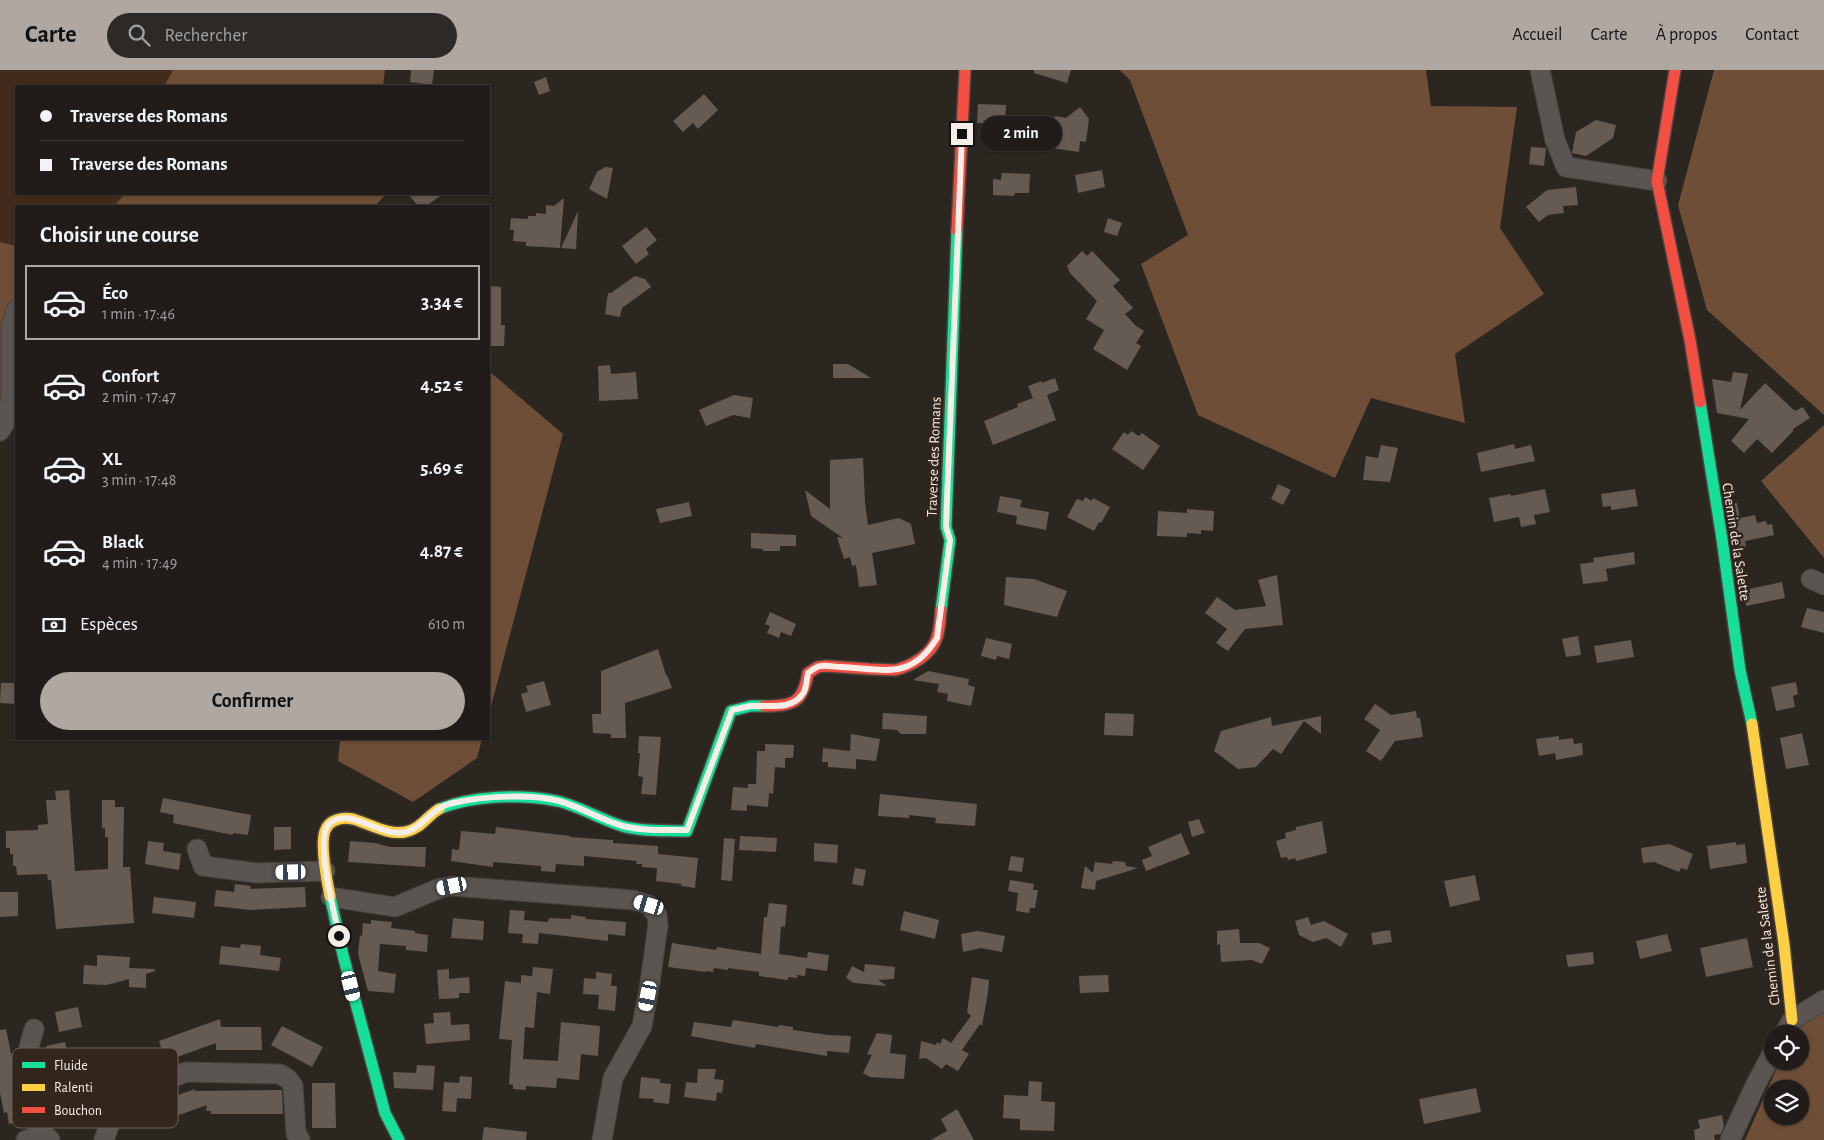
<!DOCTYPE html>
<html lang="fr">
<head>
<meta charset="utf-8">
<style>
  :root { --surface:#211c19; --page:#2d2926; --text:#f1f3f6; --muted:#a2a1a2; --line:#3e3a38; --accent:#afa7a2 }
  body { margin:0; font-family:"Alegreya Sans",sans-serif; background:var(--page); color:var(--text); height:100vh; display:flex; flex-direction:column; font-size:19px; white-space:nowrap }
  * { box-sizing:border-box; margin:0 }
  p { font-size:16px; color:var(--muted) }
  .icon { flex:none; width:28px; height:28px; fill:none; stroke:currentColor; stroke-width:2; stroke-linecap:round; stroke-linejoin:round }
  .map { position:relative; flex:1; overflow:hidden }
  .drawer { position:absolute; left:15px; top:135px; width:475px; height:535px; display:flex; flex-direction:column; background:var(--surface); border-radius:0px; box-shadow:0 1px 4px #0004,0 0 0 1px var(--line) }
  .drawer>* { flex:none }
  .hud { position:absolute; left:15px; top:15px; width:475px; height:110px; border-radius:0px; box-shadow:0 1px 4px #0004,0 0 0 1px var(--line); display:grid; align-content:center; height:110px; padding:0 25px; background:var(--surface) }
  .tools { position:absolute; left:1764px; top:955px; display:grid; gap:10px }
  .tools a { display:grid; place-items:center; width:45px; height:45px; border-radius:50%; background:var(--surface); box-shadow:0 1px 4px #0004,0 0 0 1px var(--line); font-size:25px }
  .end { position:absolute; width:22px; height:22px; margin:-11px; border:6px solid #f6ede7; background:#111; box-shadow:0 0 0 2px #111 }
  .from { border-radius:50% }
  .bubble { position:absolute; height:35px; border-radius:18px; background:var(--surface); box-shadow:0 1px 4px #0004,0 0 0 1px var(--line); font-size:16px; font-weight:700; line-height:35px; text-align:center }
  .car { position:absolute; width:15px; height:30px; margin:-15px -8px; border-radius:6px; box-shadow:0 0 4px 1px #0007; background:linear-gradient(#fff 24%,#345 0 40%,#fff 0 76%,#345 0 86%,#fff 0) }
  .hud b { display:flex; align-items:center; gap:18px; height:48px; font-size:19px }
  .hud b+b { border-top:1px solid var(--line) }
  .hud i { width:12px; height:12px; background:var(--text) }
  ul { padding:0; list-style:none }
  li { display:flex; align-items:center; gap:15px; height:75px; margin:0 10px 8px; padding:0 15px; border:2px solid transparent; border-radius:0px }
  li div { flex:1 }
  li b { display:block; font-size:19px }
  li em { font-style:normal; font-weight:700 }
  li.current { border-color:var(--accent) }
  li>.icon { width:45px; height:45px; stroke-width:1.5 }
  h2 { padding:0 25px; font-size:22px; line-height:60px }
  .pay { display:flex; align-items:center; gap:12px; height:55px; padding:0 25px; font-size:19px }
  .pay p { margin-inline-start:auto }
  .button { display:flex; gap:10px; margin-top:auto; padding:10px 25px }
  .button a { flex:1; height:58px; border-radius:30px; background:var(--accent); color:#111; font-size:20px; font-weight:700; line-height:58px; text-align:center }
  header { display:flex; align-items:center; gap:30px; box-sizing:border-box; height:70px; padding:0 25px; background:var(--accent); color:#111 }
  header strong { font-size:24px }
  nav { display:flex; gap:28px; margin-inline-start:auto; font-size:18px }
  .search { width:350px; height:45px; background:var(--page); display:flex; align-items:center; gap:12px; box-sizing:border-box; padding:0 18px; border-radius:28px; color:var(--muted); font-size:19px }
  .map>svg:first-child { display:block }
</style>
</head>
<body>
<header>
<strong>Carte</strong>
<div class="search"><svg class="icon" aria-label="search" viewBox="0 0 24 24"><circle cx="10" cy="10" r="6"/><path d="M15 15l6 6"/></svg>Rechercher</div>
<nav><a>Accueil</a><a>Carte</a><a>À propos</a><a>Contact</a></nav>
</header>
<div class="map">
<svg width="1824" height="1070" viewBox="0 0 1824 1070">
  <rect width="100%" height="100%" fill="#2c2621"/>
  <path fill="#422b1a" d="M0,0H382L376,16H16V124H331L325,136H16V177L0,172Z"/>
  <path fill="#6e4e36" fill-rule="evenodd" d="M173,0H385L383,16H164Z
    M1120,0H1426L1431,36L1517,37L1500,158L1544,224L1455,284L1465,353L1371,328L1335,408L1198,345L1141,194L1188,165L1130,10Z
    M1714,0H1824V345L1707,240L1678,135Z
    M125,124H386L375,136H114Z
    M0,172L16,176V350L0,351Z
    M489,301L563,364L489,644Z
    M1824,355V488L1761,411Z
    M340,669H482L477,688L413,732L338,691Z
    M1824,939V1070H1745L1780,991H1800V964H1793L1798,953ZM1772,1019H1800V1046H1772Z"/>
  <path fill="#655b53" d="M411,0H434L432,15L410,12Z
    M1034,0H1071L1067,13L1034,3Z
    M546,7L550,21L539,25L534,12Z
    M704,24L718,40L698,59L693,53L683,62L673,51Z
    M978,34L1006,35L1005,55H1015V69L989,68V53H977Z
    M1080,37L1089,49L1086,72L1080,71L1079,82L1051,78L1052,70H1050L1055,46L1066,48Z
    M1596,50L1616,55L1613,68L1586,86L1572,83L1576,62Z
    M1531,77L1546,78L1544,96L1529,94Z
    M605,97L613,98L607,129L589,119L597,102Z
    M1102,100L1105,117L1078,123L1075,105Z
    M1002,103L1030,104L1029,123H1015L1014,126L993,125V109L1001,110Z
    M1576,117L1578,135L1563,136L1564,143L1548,145L1539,152L1526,137L1547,120Z
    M408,124H443L426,136H418Z
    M564,128L560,178L526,176V172L513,171L514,160H510L511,148L528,149V146H536V143L546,144V135L554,136Z
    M578,141L576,179L561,178Z
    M1108,148L1122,153L1117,166L1104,162Z
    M646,157L657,170L646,179L649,184L636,194L622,176Z
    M1082,181L1087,186L1092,181L1120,210L1113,216L1133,238L1125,244L1136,256L1144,261L1136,273L1141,276L1127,300L1093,279L1104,260L1086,249L1097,231L1070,203L1067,196Z
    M635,206L645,209L651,217L622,238L620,247L605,244L608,223H611Z
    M491,216L501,217V255H505L504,276H489V240Z
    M833,294H848L871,308H833Z
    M610,295L611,304L636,302L638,329L599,331L598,296Z
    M1733,302L1748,304L1740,340L1765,313L1795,341L1803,337L1810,348L1793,359V361L1772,383L1757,369L1744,383L1731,371L1749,349L1717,343L1712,309L1731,312Z
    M1055,308L1059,320L1047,325L1056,350L993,375L984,351L1018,337L1017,334L1033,328L1028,316L1041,311L1042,313Z
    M734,325L753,328L750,348L733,345L706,356L699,340Z
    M1131,361L1139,366L1142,363L1160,376L1143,400L1112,379L1124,362L1128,365Z
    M1514,374L1515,379L1531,375L1535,391L1481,402L1477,383Z
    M1381,375L1398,378L1390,412L1363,410L1366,386L1378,388Z
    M863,388L865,433L868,455L899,448L911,454L915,474L872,483L877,515L859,517L856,495L852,496L850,487L844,489L837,467L843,468L811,446L805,420L830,439V390Z
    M1278,414L1291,420L1283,435L1271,429Z
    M1545,419L1550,442L1534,445L1536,454L1521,457L1519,447L1494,452L1489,428L1511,424V426Z
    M1635,419L1638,436L1611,440V436L1603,437L1601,424Z
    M1000,426L1022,430L1020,437L1049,442L1046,460L1016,454L1017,446L997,442Z
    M1085,427L1092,431L1093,428L1110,437L1101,453L1099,452L1094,461L1067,447L1077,429L1083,431Z
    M689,432L692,446L660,453L656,439Z
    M1737,433L1740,448L1755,445L1757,453L1766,451L1767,455L1772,454L1774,465L1745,471L1746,477L1738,478L1732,434Z
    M1187,439L1214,441L1213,461L1201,460V464L1187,463V467L1157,466L1158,441L1187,443Z
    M751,463L796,465V476H780V481H763V479L751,478Z
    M1634,482L1635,494L1606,499L1608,511L1583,514L1580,494L1594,492L1593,488Z
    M1277,505L1283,555L1245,559L1228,581L1216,573L1227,559L1205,543L1217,527L1235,540L1266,536L1258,510Z
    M1006,507L1034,509L1067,521L1057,547L1004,535Z
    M1782,512L1785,528L1746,536L1744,520Z
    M1807,538L1824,542V563L1801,557Z
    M770,542L796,554L791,566L781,562L779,568L767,563L770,556L765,554Z
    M1578,566L1581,585L1566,587L1562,569Z
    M986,568L1012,574L1009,589L997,586L996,590L981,586Z
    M1631,570L1634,587L1597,593L1594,576Z
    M658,579L666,605H667L672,618L625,633L626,668H611V664L593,663L592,644H601V601Z
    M928,601L969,609L968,615L975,617L971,636L947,631L948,624L937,622L939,614L913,610Z
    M544,611L551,635L526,642L521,624L528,622L526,616Z
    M1796,612L1798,624L1793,626L1795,637L1776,641L1771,617Z
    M1,613H16V634L0,633Z
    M1375,634L1391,645L1416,641L1417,648H1420L1423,667L1395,671L1381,691L1366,681L1380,660L1364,649Z
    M883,643L927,646L926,664H901L897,660L882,659Z
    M1105,643L1134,644L1133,666L1104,665Z
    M1321,646V664L1304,651L1281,684L1273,679L1256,697L1238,699L1214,681L1221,661L1271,647L1272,656Z
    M1802,663L1809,695L1786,699L1780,668Z
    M851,664L880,669L876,691L856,689V699L828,697V692H822L823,678L850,681Z
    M639,666L661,667L656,725L641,724L643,707L638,706L640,683H638Z
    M1559,666V670L1573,668L1574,674L1582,673L1583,685L1556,690L1555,683L1539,686L1536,669Z
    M765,674L794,675L793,688H785V698L775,697L773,724L769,723L768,737L747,735V741L731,740L733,717L748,718V714H756L757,681H765Z
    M69,720L75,801L108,799V767H105V758H102V730H115V737H124L123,797H130L134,853L56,859L51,810H48L47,804L17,805L16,796H13V784H10V778H6V761L38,760V755L48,754L46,730H56L55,721Z
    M880,724L977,734L975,756L935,753L936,748L909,745V748L878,746Z
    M163,728L251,745L248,765L233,763V765L173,753L174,745L160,742Z
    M1199,749L1205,763L1192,767L1188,752Z
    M1322,751L1327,783L1296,791L1295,788L1288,790L1287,787L1281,788L1276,771L1286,768L1285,763L1296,760V757Z
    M274,757H291V779L274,780Z
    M496,757L570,766V767L613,770V773L658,776V784L698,788L695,818L681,816V814L656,811L657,798L642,797V794H636L637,791L584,786V796L556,794L555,802L541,801V796L493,792V797L451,791L452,779L459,780L461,761L495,764Z
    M1181,763L1190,784L1146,801L1142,790L1152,786L1148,777Z
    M740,766L777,768L776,782L739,780Z
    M724,768L735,769L732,811L721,810Z
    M148,771L164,773L163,781L181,784L179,800L145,794Z
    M350,771L375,773L390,777H426L425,797L348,792Z
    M1736,772V775L1745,774L1747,793L1710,799L1707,776Z
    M814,773L838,775L837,793L814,791Z
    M1669,774L1693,784L1687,800L1681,798L1679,802L1654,792L1643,793L1641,778Z
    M1011,786L1024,788L1022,802L1008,800Z
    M1113,791L1125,792L1126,796L1138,798L1096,811L1095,820L1081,818L1085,796L1093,803L1095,792L1112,794Z
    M855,798L866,800L863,816L852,814Z
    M1475,805L1480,830L1450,837L1444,811Z
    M1010,810L1034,814L1033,820H1038L1035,838H1030L1029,843L1016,841L1018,823L1008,821Z
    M235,814L251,816L250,819L305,817L306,837L250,840L214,836L216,820L234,822Z
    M0,822H18V846L0,847Z
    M154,827L196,832L194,848L152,843Z
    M769,833L787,835L785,857L781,856L779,884L807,888L808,882L829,885L827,901L806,898L805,906L797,905V908L788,907V910L759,906V902L728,898V900L714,898L713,902L706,901V902L668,897L672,873L716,880L717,877L761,884L764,847H767Z
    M510,840L525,841L524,850L548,852L549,848L571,849V845L586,847V849L626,852L625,866L608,864V871L539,863L538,874L522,873L523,864L508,863Z
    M904,841L939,850L935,869L900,860Z
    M1308,847L1311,855L1324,851L1348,864L1341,877L1326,868L1313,872L1299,865L1295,851Z
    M453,848L484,851L483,870L451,868Z
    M371,850L392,852L391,858L415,861V863L428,865L427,882L406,880V876L380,874L378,901L396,904L394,923L368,921L358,884L360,865L362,866L363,853L371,854Z
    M1239,859L1240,873H1259L1270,878L1262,894L1252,890L1221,892L1220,874L1217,875V861Z
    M1390,860L1392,872L1373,875L1371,863Z
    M978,861L1005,866L1002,882L981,878L963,882L961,864Z
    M1667,864L1672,881L1640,889L1636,871Z
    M1747,868L1753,897L1706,907L1700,878Z
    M241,874L261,876L260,885L281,888L279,901L219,894L221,876L240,878Z
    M1593,882L1594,894L1568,897L1566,885Z
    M97,885L130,887L129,898L155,899V901L146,904V918L129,917V909L107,915L83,914L84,895L97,896Z
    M865,894L895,897L894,909L878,910L887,916L854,913L846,908L852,896L864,902Z
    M533,897L553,899L550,924L537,922L534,958L525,957L523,989L558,991L561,952L600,956L598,986L581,984L579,1010L557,1008L556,1018L526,1016V1020L513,1019V1015L509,1014L512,970L499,969L505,911L521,913V905L532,906Z
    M449,899V909L469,907L470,923H459V928L439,929L437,900Z
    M596,902L612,904L611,916H617L615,941L598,939L599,925L583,924L584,908L596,909Z
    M1108,905L1109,922L1080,923L1079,906Z
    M972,907L989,910L988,922L982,956L980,954L962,980L969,984L958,1001L946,994L942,999L926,988L919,989L921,971L936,975L937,972L940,974L943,968L951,973L971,946L967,942Z
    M78,937L82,957L59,962L55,942Z
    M450,942L451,955L469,954L470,970L426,974L424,954L434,953L433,943Z
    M220,949L221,957H261L262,980H216V973L166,991L159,971Z
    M733,950L778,957L779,955L793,957V960L828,965L851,966L849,983L827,981V986L756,974L755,978L691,966L694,952L731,957Z
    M282,956L323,977L312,997L271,975Z
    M6,959L25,1051L9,1054L7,1042L4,1043L0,1023V960Z
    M877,963L892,965L890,983L906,985L904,1009L870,1007L863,1003L872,985L867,984Z
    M65,972L70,993H67L81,1027L62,1035L54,1016L46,976Z
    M417,995L435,996L433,1020L394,1018L393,1002L416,1003Z
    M698,999H716L714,1009L724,1010L722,1023L717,1022L716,1031L684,1027L686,1012L697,1013Z
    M460,1006L472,1007L471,1029L457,1028L456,1042L442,1041L444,1012L459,1013Z
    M641,1007L660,1009V1013L671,1014L669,1034L653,1032L654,1029L639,1028Z
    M1029,1011L1042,1012L1041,1031L1055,1032L1054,1061L1020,1060V1049L1003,1048L1004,1025L1028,1026Z
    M312,1013H335L336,1058H312Z
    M1476,1018L1481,1042L1424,1054L1419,1029Z
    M195,1019V1021L282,1020L283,1044H211V1041H206L207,1035L146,1057L139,1039Z
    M957,1039L974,1070H931L947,1061L941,1049Z
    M1722,1045L1724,1056L1721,1064L1714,1065L1715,1070H1695L1694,1060L1700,1058L1698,1050Z
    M484,1057L527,1062L526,1070H482Z"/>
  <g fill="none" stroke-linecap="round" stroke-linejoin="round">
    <defs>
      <path id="street" d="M1540,0L1555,70L1566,97L1657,111
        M0,361L8,347L11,324V257L16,240
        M1811,509L1824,515
        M197,779L203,796L257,803L325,801
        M331,827L395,837L440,818L452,816L633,830L649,835L657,845L658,855L650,913L642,956L613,1008L602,1070
        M34,959L29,977L44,1064
        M1784,964L1792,950L1824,930
        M26,1070L44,1064L50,1070
        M104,1070L116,1036L122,1028L186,1002L280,1004L288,1009L293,1016L296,1063L300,1070
        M1730,1070L1756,1014L1772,984"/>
      <path id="fast" d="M1700,332L1722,469L1740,600L1752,654
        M941,540L950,470L946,457L957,160
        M439,739C473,725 522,724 557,731C579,736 600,749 622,756C642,762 666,760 687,761L731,641L751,636H764
        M330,826L343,885L385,1043L399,1070"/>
      <path id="slow" d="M1752,654L1784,874L1792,950
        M330,826C327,812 320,774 325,761C329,749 343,747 353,749C370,754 387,765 405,762C421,759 427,746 439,739"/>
      <path id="jam" d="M1675,0L1657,111L1690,270L1700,332
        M957,160L965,0
        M764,636C793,636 803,633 808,603L818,597L826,596L870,599L895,600C911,596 932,585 937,567C940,559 940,549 941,540"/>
    </defs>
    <use href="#street" stroke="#49433f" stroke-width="21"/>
    <use href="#fast" stroke="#49433f" stroke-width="14"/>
    <use href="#slow" stroke="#49433f" stroke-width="14"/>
    <use href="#jam" stroke="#49433f" stroke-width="14"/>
    <use href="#street" stroke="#5a5551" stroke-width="19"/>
    <use href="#fast" stroke="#16e098" stroke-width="11"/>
    <use href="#slow" stroke="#ffcf43" stroke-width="11"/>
    <use href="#jam" stroke="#f24e42" stroke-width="11"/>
  </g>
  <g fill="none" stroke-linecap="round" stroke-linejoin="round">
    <path stroke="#f6ede7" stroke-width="6" d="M339,866C335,846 315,770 328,755C334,748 344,747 352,749C370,753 388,766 406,762C420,758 426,747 437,740C442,736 451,733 458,732C485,726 533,724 559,731C581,737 601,750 623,756C643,761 666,760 687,760L732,640C738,639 744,637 751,636C769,635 793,641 804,622C806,617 807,609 808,603C812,600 817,596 821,596C827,595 835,597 841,597C883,599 911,611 937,568L950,470L946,457L948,404L962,64"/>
  </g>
  <g text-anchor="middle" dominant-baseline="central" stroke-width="5" stroke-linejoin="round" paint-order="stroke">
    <g font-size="15" fill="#f6ede7" stroke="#31251c">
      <text transform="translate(934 387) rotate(-88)">Traverse des Romans</text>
      <text transform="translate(1736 472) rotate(81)">Chemin de la Salette</text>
      <text transform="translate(1768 876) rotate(-97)">Chemin de la Salette</text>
    </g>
  </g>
  <rect x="12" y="978" width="166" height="80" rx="8" fill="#31251c" stroke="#6c6159" stroke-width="1"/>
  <rect x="22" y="992" width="23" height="6" fill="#16e098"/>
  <rect x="22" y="1014" width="23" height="7" fill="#ffcf43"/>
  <rect x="22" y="1037" width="23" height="6" fill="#f24e42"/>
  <g font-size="14" fill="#f6ede7">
    <text x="54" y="1000">Fluide</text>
    <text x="54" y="1022">Ralenti</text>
    <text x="54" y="1045">Bouchon</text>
  </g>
</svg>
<div class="tools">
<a><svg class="icon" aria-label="locate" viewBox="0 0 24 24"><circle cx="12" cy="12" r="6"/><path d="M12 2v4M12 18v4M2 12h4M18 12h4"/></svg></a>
<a><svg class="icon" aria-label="layers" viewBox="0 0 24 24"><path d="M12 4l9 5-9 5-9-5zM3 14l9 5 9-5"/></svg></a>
</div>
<i class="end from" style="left:339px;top:866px"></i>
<i class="end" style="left:962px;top:64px"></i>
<div class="bubble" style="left:980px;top:46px;width:82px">2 min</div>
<i class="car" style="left:291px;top:802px;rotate:269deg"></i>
<i class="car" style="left:452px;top:816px;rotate:259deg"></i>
<i class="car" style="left:649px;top:835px;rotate:287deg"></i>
<i class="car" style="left:351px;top:916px;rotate:166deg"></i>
<i class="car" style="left:648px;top:926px;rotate:191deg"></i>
<div class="hud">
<b><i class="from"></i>Traverse des Romans</b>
<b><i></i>Traverse des Romans</b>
</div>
<section class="drawer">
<h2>Choisir une course</h2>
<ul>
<li class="current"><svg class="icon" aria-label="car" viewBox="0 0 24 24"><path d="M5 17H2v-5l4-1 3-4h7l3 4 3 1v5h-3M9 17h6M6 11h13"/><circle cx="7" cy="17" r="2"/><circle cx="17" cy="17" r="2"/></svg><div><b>Éco</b><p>1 min · 17:46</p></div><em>3.34 €</em></li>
<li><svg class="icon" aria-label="car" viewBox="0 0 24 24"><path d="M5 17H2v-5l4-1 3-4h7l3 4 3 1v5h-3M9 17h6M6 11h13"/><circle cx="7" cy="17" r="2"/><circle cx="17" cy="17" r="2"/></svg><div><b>Confort</b><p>2 min · 17:47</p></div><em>4.52 €</em></li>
<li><svg class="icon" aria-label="car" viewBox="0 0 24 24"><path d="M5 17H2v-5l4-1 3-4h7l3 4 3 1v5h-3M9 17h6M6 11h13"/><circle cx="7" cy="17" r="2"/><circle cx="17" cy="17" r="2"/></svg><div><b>XL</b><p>3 min · 17:48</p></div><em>5.69 €</em></li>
<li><svg class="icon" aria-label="car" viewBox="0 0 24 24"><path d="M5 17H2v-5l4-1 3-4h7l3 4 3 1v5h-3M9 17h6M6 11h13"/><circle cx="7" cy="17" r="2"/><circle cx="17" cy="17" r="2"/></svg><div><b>Black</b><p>4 min · 17:49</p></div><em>4.87 €</em></li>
</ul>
<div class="pay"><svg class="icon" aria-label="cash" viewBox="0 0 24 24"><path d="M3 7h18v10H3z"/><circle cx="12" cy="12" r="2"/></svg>Espèces<p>610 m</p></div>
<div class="button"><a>Confirmer</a></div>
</section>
</div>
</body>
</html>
